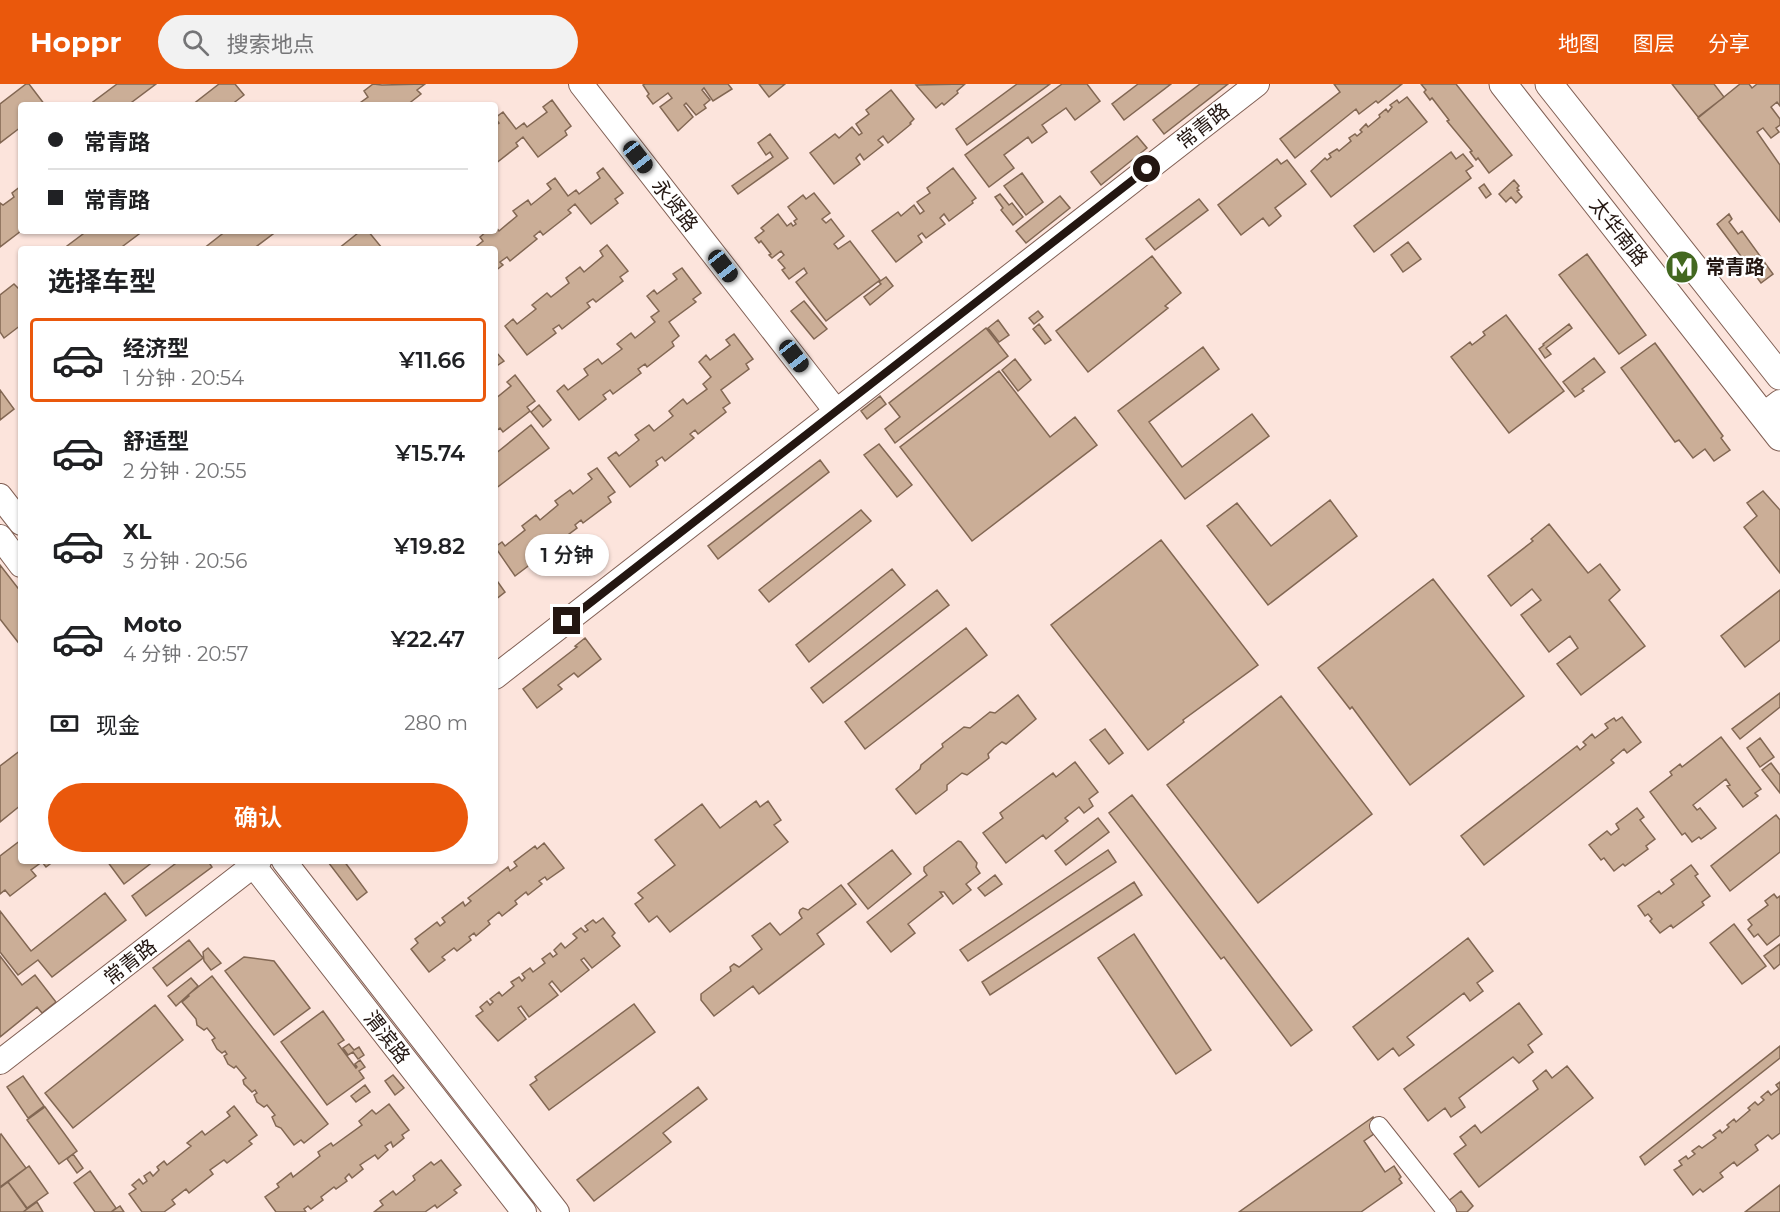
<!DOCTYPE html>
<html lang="zh">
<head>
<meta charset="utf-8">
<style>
  :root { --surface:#fff; --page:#f2f2f2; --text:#202124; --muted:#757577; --line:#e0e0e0; --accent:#ea580c }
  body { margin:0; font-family:Montserrat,"Noto Sans SC",sans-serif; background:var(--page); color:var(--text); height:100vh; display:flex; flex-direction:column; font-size:22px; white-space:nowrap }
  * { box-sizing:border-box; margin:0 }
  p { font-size:20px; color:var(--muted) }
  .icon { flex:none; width:33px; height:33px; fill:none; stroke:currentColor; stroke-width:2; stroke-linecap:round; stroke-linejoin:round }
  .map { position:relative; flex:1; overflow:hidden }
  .details { position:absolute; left:18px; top:162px; width:480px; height:618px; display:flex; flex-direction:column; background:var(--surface); border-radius:6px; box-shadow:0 2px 4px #0004 }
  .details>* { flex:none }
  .top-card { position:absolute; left:18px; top:18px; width:480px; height:132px; border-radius:6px; box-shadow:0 2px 4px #0004; display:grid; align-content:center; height:132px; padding:0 30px; background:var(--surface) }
  .end { position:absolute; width:27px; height:27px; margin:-14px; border:8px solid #231611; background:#fff; box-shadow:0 0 0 3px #fff }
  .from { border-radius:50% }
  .bubble { position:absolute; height:42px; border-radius:21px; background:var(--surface); box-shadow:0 2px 4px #0004; font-size:20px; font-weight:600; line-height:42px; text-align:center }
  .car { position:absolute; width:18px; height:36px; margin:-18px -9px; border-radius:8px; box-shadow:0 0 4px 2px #0007; background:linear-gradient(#222 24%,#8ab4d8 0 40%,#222 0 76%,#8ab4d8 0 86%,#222 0) }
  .top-card b { display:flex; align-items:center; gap:21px; height:57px; font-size:22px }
  .top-card b+b { border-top:2px solid var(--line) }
  .top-card i { width:15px; height:15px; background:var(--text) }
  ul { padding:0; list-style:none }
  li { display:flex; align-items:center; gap:18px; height:84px; margin:0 12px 9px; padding:0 18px; border:3px solid transparent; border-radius:6px }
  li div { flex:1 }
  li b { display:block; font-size:22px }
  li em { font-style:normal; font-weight:600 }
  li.selected { border-color:var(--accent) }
  li>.icon { width:54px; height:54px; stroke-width:1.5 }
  h2 { padding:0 30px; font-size:27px; line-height:72px }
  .pay { display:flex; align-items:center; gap:15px; height:66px; padding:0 30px; font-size:22px }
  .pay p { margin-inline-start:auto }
  .cta { display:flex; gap:12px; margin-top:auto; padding:12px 30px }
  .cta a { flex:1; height:69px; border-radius:36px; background:var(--accent); color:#fff; font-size:24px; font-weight:600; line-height:69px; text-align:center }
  header { display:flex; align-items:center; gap:36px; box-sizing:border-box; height:84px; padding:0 30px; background:var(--accent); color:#fff }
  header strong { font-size:28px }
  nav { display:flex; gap:33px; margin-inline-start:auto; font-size:21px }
  .search { width:420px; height:54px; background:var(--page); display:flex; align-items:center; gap:15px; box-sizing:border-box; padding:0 21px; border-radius:33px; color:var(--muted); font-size:22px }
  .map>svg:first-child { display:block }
</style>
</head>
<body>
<header>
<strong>Hoppr</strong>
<div class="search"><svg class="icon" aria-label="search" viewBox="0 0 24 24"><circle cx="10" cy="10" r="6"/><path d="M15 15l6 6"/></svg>搜索地点</div>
<nav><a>地图</a><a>图层</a><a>分享</a></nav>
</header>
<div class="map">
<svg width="1780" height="1128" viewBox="0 0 1780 1128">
  <rect width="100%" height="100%" fill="#fce4dc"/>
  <path fill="#cbae97" stroke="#826753" stroke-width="1.5" d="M26,0H29L45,21H21V43L0,59V20Z
    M117,0H156L128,21H95L93,18Z
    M219,0H235L244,11L231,21H192Z
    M373,0L382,1L425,0L417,6L421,10L407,21H357L368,13L364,7Z
    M645,0H728L732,5L713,17L704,4L702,6L710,16L704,21L706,24L696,31L686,19L684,21L693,33L678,47L660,23L672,14L668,9L653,20L647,12L649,10L643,1Z
    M759,0H785L769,13Z
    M965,0L957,7L958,9L944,21L942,19L936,24L916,1Z
    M1017,0H1050L967,61L956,45Z
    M1062,0H1087L1100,17L1075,36L1066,24L1042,41L1047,48L1032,59L1028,53L1004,71L1014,84L989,103L965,71Z
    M1138,0H1171L1124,36L1112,20Z
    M1200,0H1228L1164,50L1153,36Z
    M1334,0H1402L1378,19L1376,17L1359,30L1356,25L1295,74L1280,55L1340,8Z
    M1421,0H1456L1512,71L1489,89L1478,74L1476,76L1470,68L1472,67L1447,37L1449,36L1432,14L1430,16L1424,8L1426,6Z
    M1672,0H1714L1724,13L1698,33Z
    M1740,0H1749L1752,4L1757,0H1780V22L1777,18L1771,23L1780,35V41L1776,44L1779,48L1771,54L1763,44L1757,48L1780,81V138L1698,34Z
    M891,6L914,35L910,39L911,40L888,59L883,52L878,56L883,61L864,76L860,70L856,74L860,80L834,100L810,69L835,50L839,54L852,43L859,51L862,49L856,40L869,30L866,26Z
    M1407,13L1427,38L1331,113L1311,87L1325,74L1327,76L1331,73L1329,70L1337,65L1339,67L1351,57L1349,54L1355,50L1357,52L1362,48L1360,46L1366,40L1368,43L1380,33L1379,31L1386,25L1388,28L1392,23L1390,21L1397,16L1399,19Z
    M552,16L571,42L565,47L567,51L538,73L523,53L516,59L518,62L495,80V42L499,39L495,34L503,28L516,45L524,39L527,43L547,28L543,23Z
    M770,50L788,74L738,110L732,102L773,73L770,68L766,71L758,59Z
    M1137,52L1147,64L1101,101L1091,88Z
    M1451,68L1456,75L1463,70L1473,82L1466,87L1471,94L1374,168L1354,142Z
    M1277,75L1281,80L1287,76L1306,100L1275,124L1281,132L1269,142L1263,134L1241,151L1218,121Z
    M603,84L623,109L615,115L618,119L591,140L575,120L568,126L571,129L543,151L540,147L534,152L537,155L510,177L507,173L500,178L503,181L495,187V165H473L483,157L480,153L487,147H495V142L499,147L517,132L513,127L528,116L531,121L551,105L547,100L555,94L568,112L576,106L579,110L600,94L597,89Z
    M953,84L976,114L972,117L973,119L949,137L944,130L940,134L945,140L926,154L922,149L918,152L922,158L896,178L872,147L898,128L901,132L914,121L920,130L924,127L917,118L930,109L927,104Z
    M1022,89L1043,118L1026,131L1004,102Z
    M1514,96L1519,102L1517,104L1519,106L1517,107L1522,113L1516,119L1511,113L1506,118L1499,110Z
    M1484,100L1491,110L1486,114L1479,104Z
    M21,102V147L0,163V119L3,121L14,113L12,109Z
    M814,109L830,129L822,135L826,139L831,135L844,152L834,160L838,165L850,157L880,196L826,237L796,198L807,189L804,184L789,195L782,186L785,184L778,176L784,171L781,167L772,174L769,171L771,170L761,157L759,159L755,154L764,147L761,144L778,130L787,142L791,139L793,142L796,140L794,137L797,135L788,123L803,111L806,115Z
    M1000,110L1009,121L1012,119L1023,133L1013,141L1001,126L1003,124L995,113Z
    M1060,112L1070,124L1026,159L1016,147Z
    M1199,115L1208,126L1155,166L1146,155Z
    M1729,130L1732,135L1729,138L1738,150L1742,147L1773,190L1761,199L1717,140Z
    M87,147H143L119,165H63Z
    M226,147H277L253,165H203Z
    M356,147H368L382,164L338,165L358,149Z
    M1408,158L1421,175L1403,188L1391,171Z
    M607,161L628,187L620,193L623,197L596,218L593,215L587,219L590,223L562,245L559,241L553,245L556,249L527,271L505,242L513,235L517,240L536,225L532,221L547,209L551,213L569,199L566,194L580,183L584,188L603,172L600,167Z
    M1587,170L1646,251L1619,270L1559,191Z
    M1152,172L1181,209L1165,222L1168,224L1088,288L1056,247Z
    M682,184L701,209L693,215L696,218L669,238L679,252L672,258L674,262L647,283L645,280L638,285L641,289L613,310L610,306L603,311L606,315L579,336L557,307L564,301L568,306L588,291L584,285L598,275L602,280L622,265L617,260L631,249L635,254L655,238L651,233L659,227L647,212L654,206L657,210L677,195L673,190Z
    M886,193L893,202L870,221L864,213L881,200L879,198Z
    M14,200L18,204L21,202V241L4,254L0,248V211Z
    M804,217L827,245L814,255L791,227Z
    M1038,227L1043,233L1034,240L1029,234Z
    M1506,231L1564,307L1509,349L1451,273L1470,258L1472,261L1485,251L1483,248Z
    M998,236L1009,251L999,258L988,244Z
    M1039,240L1051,256L1045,260L1033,245Z
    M1569,240L1572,244L1546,264L1551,270L1545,274L1539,265L1544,261L1543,260Z
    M986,244L1008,272L895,359L885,345L900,333L889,319Z
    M734,250L753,275L746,280L749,285L721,306L730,319L723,324L726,328L698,350L695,346L690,350L694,354L665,377L662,373L656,377L658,381L630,403L608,374L616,368L619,372L639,356L635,351L649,341L654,347L673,332L669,327L683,315L687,320L707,305L703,300L711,293L699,278L706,271L710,276L730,261L726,256Z
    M1655,259L1723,352L1721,354L1730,366L1714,377L1705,365L1693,374L1679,356L1675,358L1621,284Z
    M1203,263L1219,285L1149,338L1182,383L1252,330L1269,352L1185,415L1118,327Z
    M496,268L504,277L498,281L495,277Z
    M1594,274L1605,288L1582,305L1584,307L1575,313L1563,298Z
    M1015,275L1031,296L1018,307L1002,286Z
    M999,287L1050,353L1075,333L1097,361L972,457L900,363Z
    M515,291L535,317L527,323L530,327L503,348L500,344L495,348V315L511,302L507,298Z
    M0,306L14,325L0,336Z
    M880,312L886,320L867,335L861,327Z
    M539,321L551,336L543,343L531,328Z
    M531,341L549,364L495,405V370Z
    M879,360L912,401L897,413L864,371Z
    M820,376L829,388L718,475L708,462Z
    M597,384L615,408L608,413L611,418L583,439L581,436L575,441L577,444L549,465L548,463L542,468L544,470L515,492L495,463L502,458L505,462L525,446L522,442L536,431L540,436L558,421L555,417L570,406L573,410L592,395L588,390Z
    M1763,407L1780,426V489L1744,443L1757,432L1747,419Z
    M1330,416L1357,452L1268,521L1207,442L1237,419L1271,462Z
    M861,426L871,437L769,518L759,506Z
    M1549,440L1588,489L1600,480L1620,506L1609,516L1645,562L1581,611L1557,580L1578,564L1570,552L1549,568L1521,531L1541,516L1532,505L1511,522L1488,492L1533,457L1531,455Z
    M1161,456L1258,581L1183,636L1184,638L1148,666L1051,541Z
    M0,481L21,508V562L0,535Z
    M892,485L905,501L809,578L796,561Z
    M495,494L505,508L495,516Z
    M1433,495L1524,612L1410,701L1352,623L1350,625L1318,584Z
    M937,506L949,521L823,619L811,604Z
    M1780,506V556L1745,583L1721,552Z
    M966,544L987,571L865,665L845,638Z
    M585,554L601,575L578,593L574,589L558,601L562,605L537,624L523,605L577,563L575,562Z
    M1780,609V623L1740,655L1732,645Z
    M1018,611L1036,635L1006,660L1002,658L994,664L988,670L989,674L967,691L962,689L947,701V706L916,730L896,705L920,685L921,681L943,663L942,660L964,643L970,644L990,628L995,629Z
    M1281,612L1372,730L1258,819L1167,701Z
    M1622,633L1641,658L1627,669L1624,665L1611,676L1614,679L1484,781L1461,752L1577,662L1580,666L1586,661L1583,658L1592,650L1595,654L1608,644L1605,640L1614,634L1616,637Z
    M1105,645L1123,669L1109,680L1090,656Z
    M1721,653L1761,705L1755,709L1758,712L1743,723L1727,702L1730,701L1726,695L1693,721L1697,726L1700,724L1716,744L1701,755L1699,753L1692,758L1685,749L1682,751L1650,708L1672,691L1670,688L1680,680L1682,683Z
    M1760,654L1774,673L1760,683L1747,664Z
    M21,666V721L0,738V682Z
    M1075,678L1098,708L1089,715L1093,722L1084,729L1079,723L1065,734L1068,737L1046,755L1043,751L1006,779L983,749L1003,734L1000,729L1053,689L1056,693Z
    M1771,679L1780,691V709L1762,686Z
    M1132,711L1312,946L1291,962L1224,873L1221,875L1109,729Z
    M756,717L760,723L768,717L781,736L774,741L788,758L670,848L657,832L649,838L635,820L643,814L638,809L675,781L655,756L702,720L720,744Z
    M1637,724L1644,733L1640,736L1655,755L1646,762L1648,765L1625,782L1623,780L1614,787L1604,774L1601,776L1589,761L1607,747L1611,751L1619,745L1616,740Z
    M1776,731L1780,736V768L1730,807L1711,782Z
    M1098,734L1109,748L1066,781L1055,767Z
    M21,756V777H54L46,783L42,778L31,786L36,792L10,812L5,806L0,810V772Z
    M958,757L961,758L977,779L976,783L980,789L966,800L971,806L953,820L944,808H940L943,812L908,840L915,849L891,868L867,838L927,791L924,787V783Z
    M544,759L564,784L547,796L545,793L539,797L542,800L528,811L526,808L515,817L517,820L502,832L499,828L488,837L490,840L476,852L474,849L469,853L471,856L457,867L454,864L442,873L445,876L429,888L411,865L418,859L415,855L437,838L440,842L445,838L442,834L463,818L465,822L471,817L468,814L508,783L510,787L517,782L514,778L535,762L537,765Z
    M892,766L911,790L868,825L848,800Z
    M1108,766L1116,778L968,877L960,866Z
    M107,777H154L124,800Z
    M179,777H208L212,783L146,832L132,812Z
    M344,777L367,808L357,816L328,778Z
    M1691,781L1698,790L1695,792L1710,812L1702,818L1704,821L1673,844L1671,841L1660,849L1650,837L1652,835L1648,830L1645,832L1638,822L1659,807L1661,810L1674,800L1671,796Z
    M995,791L1002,800L985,812L978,804Z
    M1134,798L1142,811L990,911L982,898Z
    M841,801L856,820L817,850L824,860L759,910L753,902L714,932L701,916V910L731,887L730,883L734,880L739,883L762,865L752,852L770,839L780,851L802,834L799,829L800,826L803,824L808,826Z
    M105,809L126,836L52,893L38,876L18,891L0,868V827L31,867Z
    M1774,810L1777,814L1780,812V851L1767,861L1758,850L1754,853L1748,845L1752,841L1748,836L1768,821L1765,817Z
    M603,834L615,849L612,852L620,862L592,884L584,874L581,876L589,886L561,908L552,897L549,900L558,911L529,933L521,922L518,924L526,935L498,957L476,932L483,927L480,923L487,917L490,921L493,918L490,915L499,908L502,912L514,902L511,898L519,893L522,897L525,894L522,890L530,884L533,888L545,879L542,875L550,869L553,873L557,870L554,866L561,859L565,864L577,854L573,850L581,844L585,848L588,846L585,842L593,836L596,839Z
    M1734,840L1766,882L1742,900L1710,859Z
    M1134,850L1211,966L1176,990L1098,874Z
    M1468,854L1493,887L1477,899L1483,907L1470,917L1464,909L1407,953L1414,961L1399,972L1393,964L1378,976L1353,943Z
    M189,856L203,874L167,902L153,884Z
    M1780,860V880L1774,885L1764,872Z
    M208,864L221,879L211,886L204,877L203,868Z
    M0,872L22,901L35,891L56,918L42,929L37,923L0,953Z
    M244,873L274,877L310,924L274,951L225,887Z
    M212,892L328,1040L304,1059L301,1056L294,1061L281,1044L276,1042L272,1033L275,1031L267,1021L264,1023L257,1018L254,1011L257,1009L255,1006L252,1008L244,1000L243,996L246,994L236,982L234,984L228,980L224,972L227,970L225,967L222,969L217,965L212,956L215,954L207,944L204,946L197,941L196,935L182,918L189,912L188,911Z
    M191,894L198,902L176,922L168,912Z
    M1519,919L1542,950L1528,961L1533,968L1519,979L1513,973L1459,1014L1465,1023L1451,1033L1445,1024L1428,1037L1404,1005Z
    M634,920L655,948L549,1026L530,1001L537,996L535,993Z
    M155,921L183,956L73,1044L45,1009Z
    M323,927L344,956L338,960L356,984L357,983L355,980L360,976L365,983L359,987L364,994L327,1021L281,958Z
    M349,960L354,966L359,963L364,971L358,975L353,968L348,971L343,964Z
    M1780,962V974L1645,1081L1640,1073Z
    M1567,982L1593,1014L1479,1103L1454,1070L1466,1061L1460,1053L1475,1041L1481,1049L1538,1005L1533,997L1546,986L1552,994Z
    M393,991L404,1004L395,1011L385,997Z
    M23,992L44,1022L28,1034L7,1003Z
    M1780,998V1049L1772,1055L1768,1051L1755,1061L1758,1066L1737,1082L1734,1078L1720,1089L1723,1093L1703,1108L1700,1105L1693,1111L1674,1086L1682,1081L1679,1077L1686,1072L1688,1075L1695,1070L1692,1067L1699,1062L1702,1064L1716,1054L1713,1051L1720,1046L1722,1049L1729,1043L1727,1041L1734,1035L1736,1038L1750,1026L1748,1024L1755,1018L1758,1021L1764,1016L1761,1013L1768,1007L1771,1011L1779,1005L1776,1001Z
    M365,1001L370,1008L356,1018L351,1012Z
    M698,1003L707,1015L663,1049L671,1058L594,1117L577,1096Z
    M389,1020L409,1046L402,1051L404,1054L393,1063L391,1058L385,1062L388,1066L378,1075L375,1071L360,1081L363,1085L352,1094L349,1090L345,1094L347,1097L336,1105L334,1103L321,1113L323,1116L311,1125L308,1122L304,1125L306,1128H276L265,1113L279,1103L277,1100L291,1089L293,1093L320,1072L318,1068L331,1059L333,1062L362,1041L359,1037L372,1026L376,1030Z
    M234,1022L257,1051L249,1057L252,1060L227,1079L224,1076L210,1086L213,1090L189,1109L186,1105L172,1116L175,1120L164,1128H142L129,1110L136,1105L132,1101L139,1095L143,1100L147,1097L144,1092L150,1088L153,1092L159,1086L157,1083L164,1077L167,1081L191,1062L187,1059L202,1047L205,1051L230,1032L227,1028Z
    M45,1023L77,1067L59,1080L27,1036Z
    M1373,1033L1381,1045L1364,1057L1385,1088L1394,1082L1401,1093L1399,1095L1402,1099L1361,1128H1239Z
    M1,1050L26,1084L0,1103V1051Z
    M73,1070L83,1084L77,1089L67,1075Z
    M441,1076L461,1101L454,1106L457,1109L437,1124L435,1121L425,1128H374L383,1121L380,1117L393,1107L396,1111L415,1096L413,1092L431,1078L434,1081Z
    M29,1082L48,1109L27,1124L8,1098Z
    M90,1087L116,1124L111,1128H95L74,1099Z
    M8,1098L27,1125L23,1128H0V1104Z
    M1780,1101V1128H1745Z
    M1461,1107L1473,1122L1467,1128H1455L1447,1118Z
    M37,1118L43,1128H23Z
    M120,1122L124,1128H111Z"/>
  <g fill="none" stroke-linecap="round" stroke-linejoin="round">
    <defs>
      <path id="street" d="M1379,1042L1447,1128"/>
      <path id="secondary" d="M581,0L836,327
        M1763,331L1780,318
        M0,412L21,439
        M0,453L21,481
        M495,593L1257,0
        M250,777L524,1128
        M284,777L557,1128
        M0,978L259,777"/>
      <path id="primary" d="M1503,0L1780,353
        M1549,0L1780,292"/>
    </defs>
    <use href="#street" stroke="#816055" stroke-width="20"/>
    <use href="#secondary" stroke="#816055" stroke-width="26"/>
    <use href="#primary" stroke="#816055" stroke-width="29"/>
    <use href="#street" stroke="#fff" stroke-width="18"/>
    <use href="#secondary" stroke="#fff" stroke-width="24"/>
    <use href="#primary" stroke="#fff" stroke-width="27"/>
  </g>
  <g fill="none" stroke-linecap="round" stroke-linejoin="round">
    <path stroke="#231611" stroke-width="8" d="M567,537L1147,85"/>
  </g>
  <defs>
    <symbol id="metro-disc" viewBox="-11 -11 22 22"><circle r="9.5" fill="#436820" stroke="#fff"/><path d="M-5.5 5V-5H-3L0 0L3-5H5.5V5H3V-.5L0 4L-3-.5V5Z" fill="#fff"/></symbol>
  </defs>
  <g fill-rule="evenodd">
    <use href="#metro-disc" x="1663" y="164" width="38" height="38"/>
  </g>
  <g text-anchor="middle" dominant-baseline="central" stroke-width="4.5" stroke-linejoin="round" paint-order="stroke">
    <g font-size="20" fill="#231611" stroke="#fff">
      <text transform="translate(1203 42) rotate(-38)">常青路</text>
      <text transform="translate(675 121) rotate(52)">永贤路</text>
      <text transform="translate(1619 148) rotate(52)">太华南路</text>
      <text transform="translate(130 878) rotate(-38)">常青路</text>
      <text transform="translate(387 953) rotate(52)">渭滨路</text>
    </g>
    <g font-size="20" font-weight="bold" fill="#231611" stroke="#fff" text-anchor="start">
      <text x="1705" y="183">常青路</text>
    </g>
  </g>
</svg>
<i class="end from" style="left:1147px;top:85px"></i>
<i class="end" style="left:567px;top:537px"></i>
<div class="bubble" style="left:525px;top:450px;width:84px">1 分钟</div>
<i class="car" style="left:638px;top:73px;rotate:142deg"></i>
<i class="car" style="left:723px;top:182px;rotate:142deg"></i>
<i class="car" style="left:794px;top:272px;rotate:142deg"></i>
<div class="top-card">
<b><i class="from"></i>常青路</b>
<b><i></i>常青路</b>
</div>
<section class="details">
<h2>选择车型</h2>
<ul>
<li class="selected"><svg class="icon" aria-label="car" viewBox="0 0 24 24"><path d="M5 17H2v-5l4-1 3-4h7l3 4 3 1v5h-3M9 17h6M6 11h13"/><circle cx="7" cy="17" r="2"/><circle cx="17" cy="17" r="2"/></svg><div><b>经济型</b><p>1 分钟 · 20:54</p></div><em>¥11.66</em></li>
<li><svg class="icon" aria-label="car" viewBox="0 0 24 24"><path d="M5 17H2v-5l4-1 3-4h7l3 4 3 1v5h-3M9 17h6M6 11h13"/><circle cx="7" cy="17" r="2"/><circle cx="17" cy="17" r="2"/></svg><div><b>舒适型</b><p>2 分钟 · 20:55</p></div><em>¥15.74</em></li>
<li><svg class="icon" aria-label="car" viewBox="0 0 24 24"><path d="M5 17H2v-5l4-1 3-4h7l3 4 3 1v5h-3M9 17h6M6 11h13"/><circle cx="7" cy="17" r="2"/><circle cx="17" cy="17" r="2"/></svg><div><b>XL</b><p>3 分钟 · 20:56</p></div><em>¥19.82</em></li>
<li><svg class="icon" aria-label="car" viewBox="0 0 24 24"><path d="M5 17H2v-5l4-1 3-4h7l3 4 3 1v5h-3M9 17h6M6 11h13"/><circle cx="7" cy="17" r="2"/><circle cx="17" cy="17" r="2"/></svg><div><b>Moto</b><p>4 分钟 · 20:57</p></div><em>¥22.47</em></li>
</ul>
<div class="pay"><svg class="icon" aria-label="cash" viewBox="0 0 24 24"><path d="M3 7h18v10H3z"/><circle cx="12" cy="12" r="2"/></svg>现金<p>280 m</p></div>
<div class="cta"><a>确认</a></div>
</section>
</div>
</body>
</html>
